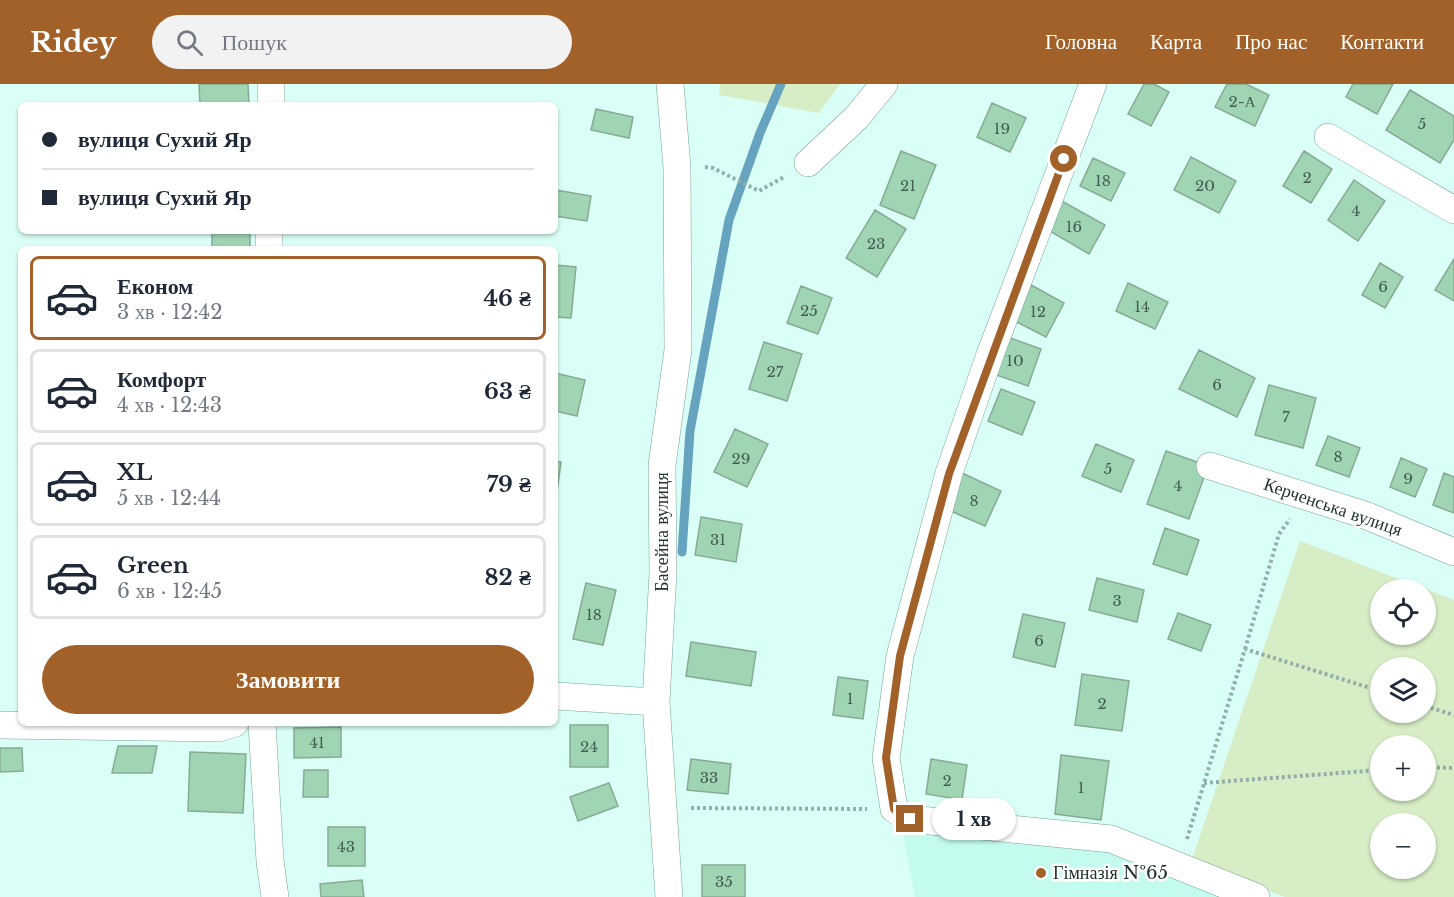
<!DOCTYPE html>
<html lang="uk">
<head>
<meta charset="utf-8">
<style>
  :root { --surface:#fff; --page:#f2f2f3; --text:#1f2937; --muted:#747a83; --line:#e0e1e3; --accent:#a16129 }
  body { margin:0; font-family:"Libre Baskerville",serif; background:var(--page); color:var(--text); height:100vh; display:flex; flex-direction:column; font-size:22px; white-space:nowrap }
  * { box-sizing:border-box; margin:0 }
  p { font-size:20px; color:var(--muted) }
  .icon { flex:none; width:33px; height:33px; fill:none; stroke:currentColor; stroke-width:2; stroke-linecap:round; stroke-linejoin:round }
  .map { position:relative; flex:1; overflow:hidden }
  .side { position:absolute; left:18px; top:162px; width:540px; height:480px; display:flex; flex-direction:column; background:var(--surface); border-radius:9px; box-shadow:0 2px 4px #0004 }
  .side>* { flex:none }
  .top-card { position:absolute; left:18px; top:18px; width:540px; height:132px; border-radius:9px; box-shadow:0 2px 4px #0004; display:grid; align-content:center; height:132px; padding:0 24px; background:var(--surface) }
  .buttons { position:absolute; left:1370px; top:495px; display:grid; gap:12px }
  .buttons a { display:grid; place-items:center; width:66px; height:66px; border-radius:50%; background:var(--surface); box-shadow:0 2px 4px #0004; font-size:30px }
  .end { position:absolute; width:27px; height:27px; margin:-14px; border:8px solid #a16129; background:#fff; box-shadow:0 0 0 3px #fff }
  .from { border-radius:50% }
  .bubble { position:absolute; height:42px; border-radius:21px; background:var(--surface); box-shadow:0 2px 4px #0004; font-size:20px; font-weight:800; line-height:42px; text-align:center }
  .top-card b { display:flex; align-items:center; gap:21px; height:57px; font-size:22px }
  .top-card b+b { border-top:2px solid var(--line) }
  .top-card i { width:15px; height:15px; background:var(--text) }
  ul { padding:10px 0 0; list-style:none }
  li { display:flex; align-items:center; gap:18px; height:84px; margin:0 12px 9px; padding:0 12px; border:3px solid var(--line); border-radius:9px }
  li div { flex:1 }
  li b { display:block; font-size:22px }
  li em { font-style:normal; font-weight:800 }
  li.on { border-color:var(--accent) }
  li>.icon { width:54px; height:54px; stroke-width:1.5 }
  .button { display:flex; gap:12px; margin-top:auto; padding:12px 24px }
  .button a { flex:1; height:69px; border-radius:36px; background:var(--accent); color:#fff; font-size:24px; font-weight:800; line-height:69px; text-align:center }
  header { display:flex; align-items:center; gap:36px; box-sizing:border-box; height:84px; padding:0 30px; background:var(--accent); color:#fff }
  header strong { font-size:28px }
  nav { display:flex; gap:33px; margin-inline-start:auto; font-size:21px }
  .search { width:420px; height:54px; background:var(--page); display:flex; align-items:center; gap:15px; box-sizing:border-box; padding:0 21px; border-radius:33px; color:var(--muted); font-size:22px }
  .map>svg:first-child { display:block }
</style>
</head>
<body>
<header>
<strong>Ridey</strong>
<div class="search"><svg class="icon" aria-label="search" viewBox="0 0 24 24"><circle cx="10" cy="10" r="6"/><path d="M15 15l6 6"/></svg>Пошук</div>
<nav><a>Головна</a><a>Карта</a><a>Про нас</a><a>Контакти</a></nav>
</header>
<div class="map">
<svg width="1454" height="813" viewBox="0 0 1454 813">
  <rect width="100%" height="100%" fill="#dafff6"/>
  <path fill="#c3fbef" d="M902,746L1111,765L1231,813H915Z"/>
  <path fill="#d6edc5" fill-rule="evenodd" d="M720,0H840L819,29L719,11Z
    M1300,457L1454,516V813H1285L1191,778ZM1380,506H1425V550H1380ZM1380,584H1425V628H1380ZM1380,662H1425V706H1380ZM1380,740H1425V784H1380Z"/>
  <g fill="none" stroke-linecap="round" stroke-linejoin="round">
    <path stroke="#66a3bf" stroke-width="9" d="M682,468L690,347L729,136L760,49L781,0"/>
  </g>
  <path fill="#9fd5b2" stroke="#88aa94" stroke-width="1.5" d="M199,0H248L249,21H200Z
    M1144,0H1154L1169,8L1151,42L1128,30Z
    M1227,0H1246L1269,11L1255,42L1215,23Z
    M1353,0H1393L1377,30L1346,13Z
    M1410,6L1454,32V56L1440,79L1386,46Z
    M992,19L1026,34L1010,68L977,53Z
    M596,25L633,33L629,54L591,46Z
    M901,67L936,81L914,135L880,121Z
    M1304,67L1332,85L1311,119L1283,102Z
    M1191,73L1236,97L1219,129L1174,106Z
    M1093,74L1125,89L1111,117L1080,102Z
    M1354,96L1385,117L1358,157L1328,136Z
    M556,106L591,112L587,137L555,132Z
    M1058,115L1105,141L1089,170L1043,143Z
    M875,126L906,145L877,193L846,174Z
    M212,147H250V165H212Z
    M1454,175V217L1435,206Z
    M1380,179L1403,193L1385,224L1362,211Z
    M555,181L576,183L571,234L555,233Z
    M1128,199L1168,218L1155,245L1116,227Z
    M1031,201L1064,219L1046,253L1013,236Z
    M801,202L832,214L818,250L787,239Z
    M1002,251L1041,265L1028,302L988,288Z
    M764,258L802,270L787,317L749,305Z
    M1199,266L1255,294L1237,333L1179,305Z
    M555,289L585,296L577,332L555,327Z
    M1269,301L1316,314L1303,364L1255,351Z
    M1001,305L1035,318L1022,351L988,337Z
    M735,345L768,360L747,403L714,388Z
    M1328,352L1360,364L1349,393L1316,381Z
    M1096,360L1134,376L1121,408L1082,392Z
    M1166,367L1208,382L1189,435L1147,420Z
    M1401,374L1427,385L1415,413L1390,403Z
    M555,377L561,378L555,422Z
    M962,389L1001,407L985,442L946,425Z
    M1444,389L1454,393V429L1433,421Z
    M701,433L742,440L736,478L695,471Z
    M1165,444L1199,456L1187,491L1153,480Z
    M1097,494L1144,506L1137,538L1089,526Z
    M586,499L616,506L603,561L573,555Z
    M1178,529L1211,541L1201,567L1168,555Z
    M1023,530L1065,539L1055,583L1013,573Z
    M691,558L756,568L751,602L686,592Z
    M1082,590L1129,597L1122,647L1075,641Z
    M838,593L868,597L863,635L833,631Z
    M570,641H608V683H570Z
    M341,643V673L294,674V644Z
    M118,662H157L152,689H112Z
    M0,664H22L23,687L0,688Z
    M190,668L246,670L243,729L188,727Z
    M1061,671L1109,677L1101,736L1055,730Z
    M691,675L731,680L728,710L687,706Z
    M931,675L967,681L962,716L926,710Z
    M304,686H328V713H303Z
    M609,699L618,722L578,737L570,713Z
    M328,743H365V782H328Z
    M702,781H745V813H702Z
    M362,796L364,813H321L320,800Z"/>
  <g fill="none" stroke-linecap="round" stroke-linejoin="round">
    <defs>
      <path id="minor" d="M1093,0L991,268L949,389L900,572L886,674L894,725L910,735L1111,755L1256,813
        M271,21V0
        M1328,53L1454,126
        M808,79L857,33L884,0
        M269,165V147
        M1210,382L1365,431L1454,468
        M555,612L656,618
        M262,639L270,777L275,813
        M0,641L219,644L235,639
        M669,813L656,618L663,488L662,381L678,266L677,83L670,0"/>
    </defs>
    <use href="#minor" stroke="#76a299" stroke-width="28"/>
    <path stroke="#92afa9" stroke-width="4" stroke-dasharray="3 3" stroke-linecap="butt" d="M705,83L713,84L759,107L784,93
      M1245,565L1279,450L1290,435
      M1425,622L1454,631
      M1425,683L1454,684
      M1204,699L1380,686
      M691,724L867,725
      M1187,755L1245,565L1380,607"/>
    <use href="#minor" stroke="#fff" stroke-width="27"/>
  </g>
  <g fill="none" stroke-linecap="round" stroke-linejoin="round">
    <path stroke="#a16129" stroke-width="8" d="M910,735L894,725L886,674L900,572L949,390L1064,75"/>
  </g>
  <circle fill="#a16129" stroke="#fff" stroke-width="2" cx="1041" cy="789" r="6"/>
  <g text-anchor="middle" dominant-baseline="central" stroke-width="5" stroke-linejoin="round" paint-order="stroke">
    <g font-size="15" fill="#425d52">
      <text x="1242" y="17">2-А</text>
      <text x="1422" y="39">5</text>
      <text x="1002" y="44">19</text>
      <text x="1307" y="93">2</text>
      <text x="1103" y="96">18</text>
      <text x="908" y="101">21</text>
      <text x="1205" y="101">20</text>
      <text x="1356" y="126">4</text>
      <text x="1074" y="142">16</text>
      <text x="876" y="159">23</text>
      <text x="1383" y="202">6</text>
      <text x="1142" y="222">14</text>
      <text x="809" y="226">25</text>
      <text x="1038" y="227">12</text>
      <text x="1015" y="276">10</text>
      <text x="775" y="287">27</text>
      <text x="1217" y="300">6</text>
      <text x="1286" y="332">7</text>
      <text x="1338" y="372">8</text>
      <text x="741" y="374">29</text>
      <text x="1108" y="384">5</text>
      <text x="1408" y="394">9</text>
      <text x="1178" y="401">4</text>
      <text x="974" y="416">8</text>
      <text x="718" y="455">31</text>
      <text x="1117" y="516">3</text>
      <text x="594" y="530">18</text>
      <text x="1039" y="556">6</text>
      <text x="850" y="614">1</text>
      <text x="1102" y="619">2</text>
      <text x="317" y="658">41</text>
      <text x="589" y="662">24</text>
      <text x="709" y="693">33</text>
      <text x="947" y="696">2</text>
      <text x="1081" y="703">1</text>
      <text x="346" y="762">43</text>
      <text x="724" y="797">35</text>
    </g>
    <g font-size="18" fill="#233532" stroke="#fff">
      <text transform="translate(1333 423) rotate(19)">Керченська вулиця</text>
      <text transform="translate(662 448) rotate(-90)">Басейна вулиця</text>
    </g>
    <g font-size="18" fill="#233532" stroke="#fff" text-anchor="start">
      <text x="1053" y="789">Гімназія №65</text>
    </g>
  </g>
</svg>
<div class="buttons">
<a><svg class="icon" aria-label="locate" viewBox="0 0 24 24"><circle cx="12" cy="12" r="6"/><path d="M12 2v4M12 18v4M2 12h4M18 12h4"/></svg></a>
<a><svg class="icon" aria-label="layers" viewBox="0 0 24 24"><path d="M12 4l9 5-9 5-9-5zM3 14l9 5 9-5"/></svg></a>
<a>+</a>
<a>−</a>
</div>
<i class="end from" style="left:1064px;top:75px"></i>
<i class="end" style="left:910px;top:735px"></i>
<div class="bubble" style="left:932px;top:714px;width:84px">1 хв</div>
<div class="top-card">
<b><i class="from"></i>вулиця Сухий Яр</b>
<b><i></i>вулиця Сухий Яр</b>
</div>
<section class="side">
<ul>
<li class="on"><svg class="icon" aria-label="car" viewBox="0 0 24 24"><path d="M5 17H2v-5l4-1 3-4h7l3 4 3 1v5h-3M9 17h6M6 11h13"/><circle cx="7" cy="17" r="2"/><circle cx="17" cy="17" r="2"/></svg><div><b>Економ</b><p>3 хв · 12:42</p></div><em>46 ₴</em></li>
<li><svg class="icon" aria-label="car" viewBox="0 0 24 24"><path d="M5 17H2v-5l4-1 3-4h7l3 4 3 1v5h-3M9 17h6M6 11h13"/><circle cx="7" cy="17" r="2"/><circle cx="17" cy="17" r="2"/></svg><div><b>Комфорт</b><p>4 хв · 12:43</p></div><em>63 ₴</em></li>
<li><svg class="icon" aria-label="car" viewBox="0 0 24 24"><path d="M5 17H2v-5l4-1 3-4h7l3 4 3 1v5h-3M9 17h6M6 11h13"/><circle cx="7" cy="17" r="2"/><circle cx="17" cy="17" r="2"/></svg><div><b>XL</b><p>5 хв · 12:44</p></div><em>79 ₴</em></li>
<li><svg class="icon" aria-label="car" viewBox="0 0 24 24"><path d="M5 17H2v-5l4-1 3-4h7l3 4 3 1v5h-3M9 17h6M6 11h13"/><circle cx="7" cy="17" r="2"/><circle cx="17" cy="17" r="2"/></svg><div><b>Green</b><p>6 хв · 12:45</p></div><em>82 ₴</em></li>
</ul>
<div class="button"><a>Замовити</a></div>
</section>
</div>
</body>
</html>
